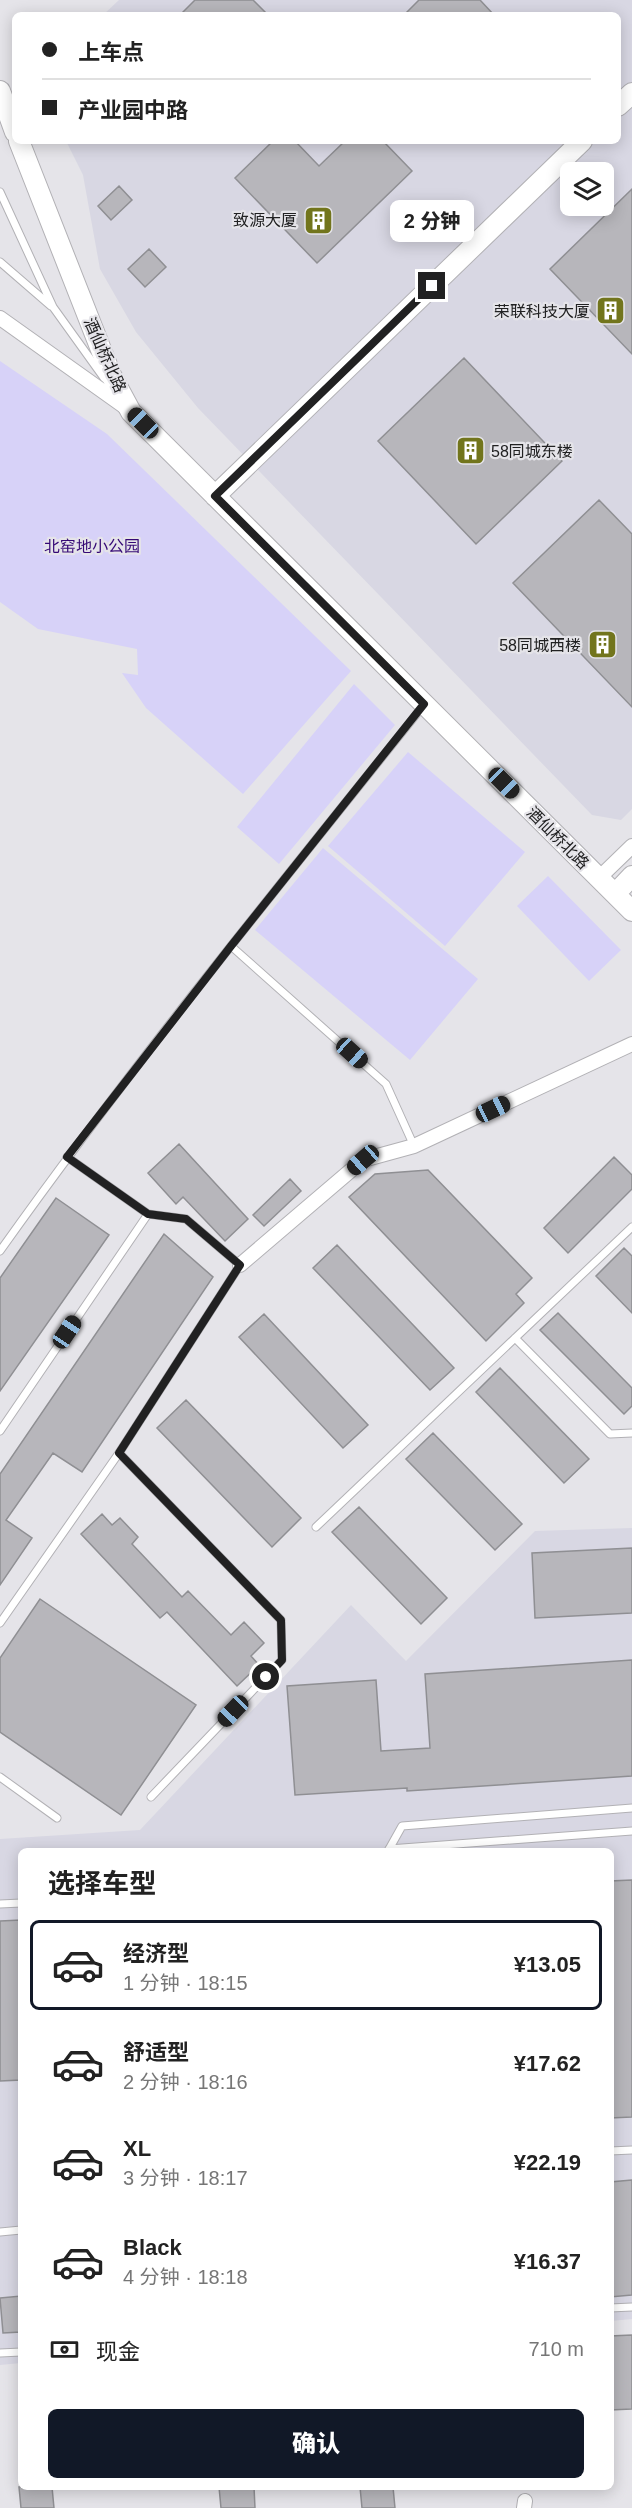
<!DOCTYPE html>
<html lang="zh">
<head>
<meta charset="utf-8">
<style>
  :root { --surface:#fff; --page:#f6f6f6; --text:#222; --muted:#767676; --line:#e0e0e0; --accent:#111827 }
  body { margin:0; font-family:Arial,"Noto Sans SC",sans-serif; background:var(--page); color:var(--text); height:100vh; display:flex; flex-direction:column; font-size:22px; white-space:nowrap }
  * { box-sizing:border-box; margin:0 }
  p { font-size:20px; color:var(--muted) }
  .icon { flex:none; width:33px; height:33px; fill:none; stroke:currentColor; stroke-width:2; stroke-linecap:round; stroke-linejoin:round }
  .map { position:relative; flex:1; overflow:hidden }
  .sheet { position:absolute; left:18px; top:1848px; width:596px; height:642px; display:flex; flex-direction:column; background:var(--surface); border-radius:9px; box-shadow:0 3px 15px #0003 }
  .sheet>* { flex:none }
  .hud { position:absolute; left:12px; top:12px; width:609px; height:132px; border-radius:9px; box-shadow:0 3px 15px #0003; display:grid; align-content:center; height:132px; padding:0 30px; background:var(--surface) }
  .controls { position:absolute; left:560px; top:162px; display:grid; gap:12px }
  .controls a { display:grid; place-items:center; width:54px; height:54px; border-radius:9px; background:var(--surface); box-shadow:0 3px 15px #0003; font-size:30px }
  .end { position:absolute; width:27px; height:27px; margin:-14px; border:8px solid #212122; background:#fff; box-shadow:0 0 0 3px #fff }
  .from { border-radius:50% }
  .bubble { position:absolute; height:42px; border-radius:9px; background:var(--surface); box-shadow:0 3px 15px #0003; font-size:20px; font-weight:800; line-height:42px; text-align:center }
  .car { position:absolute; width:18px; height:36px; margin:-18px -9px; border-radius:8px; box-shadow:0 0 4px 2px #0007; background:linear-gradient(#222 24%,#8ab4d8 0 40%,#222 0 76%,#8ab4d8 0 86%,#222 0) }
  .hud b { display:flex; align-items:center; gap:21px; height:57px; font-size:22px }
  .hud b+b { border-top:2px solid var(--line) }
  .hud i { width:15px; height:15px; background:var(--text) }
  ul { padding:0; list-style:none }
  li { display:flex; align-items:center; gap:18px; height:90px; margin:0 12px 9px; padding:0 18px; border:3px solid transparent; border-radius:9px }
  li div { flex:1 }
  li b { display:block; font-size:22px }
  li em { font-style:normal; font-weight:800 }
  li.on { border-color:var(--accent) }
  li>.icon { width:54px; height:54px; stroke-width:1.5 }
  h2 { padding:0 30px; font-size:27px; line-height:72px }
  .pay { display:flex; align-items:center; gap:15px; height:66px; padding:0 30px; font-size:22px }
  .pay p { margin-inline-start:auto }
  .button { display:flex; gap:12px; margin-top:auto; padding:12px 30px }
  .button a { flex:1; height:69px; border-radius:9px; background:var(--accent); color:#fff; font-size:24px; font-weight:800; line-height:69px; text-align:center }
  .map>svg:first-child { display:block }
</style>
</head>
<body>
<div class="map">
<svg width="632" height="2508" viewBox="0 0 632 2508">
  <rect width="100%" height="100%" fill="#e5e4e9"/>
  <path fill="#d8d7e3" fill-rule="evenodd" d="M119,0H632V809L621,820L592,815L198,408L136,332L100,269L83,175L66,141H618V15H103ZM570,172H603V206H570Z
    M632,1528V2319L611,2321L610,1851H21V2363L0,2365V1839L140,1830L351,1605L406,1661L535,1531Z"/>
  <path fill="#d7d2f8" d="M0,361L107,434L351,671L243,794L146,708L122,673L138,675L137,649L38,629L0,602Z
    M354,684L395,725L279,864L237,827Z
    M408,752L525,852L445,946L328,846Z
    M323,848L478,979L410,1060L255,930Z
    M548,876L621,950L589,981L517,906Z"/>
  <path fill="#b7b6bb" stroke="#8f8f93" stroke-width="1.5" d="M195,0H253L268,15H180Z
    M419,0H480L494,15H404Z
    M273,141H295L319,166L345,141H383L412,171L317,263L235,178Z
    M119,186L132,200L111,220L98,206Z
    M632,189V354L550,269Z
    M149,249L166,267L145,287L128,269Z
    M464,358L562,461L476,544L378,441Z
    M599,500L632,534V707L513,583Z
    M179,1144L248,1219L225,1241L183,1197L176,1204L148,1173Z
    M614,1157L632,1175V1189L568,1253L544,1228Z
    M428,1170L532,1278L516,1294L524,1303L486,1341L349,1197L375,1174Z
    M290,1179L301,1191L264,1226L253,1215Z
    M56,1198L109,1235L0,1391V1278Z
    M164,1234L213,1277L82,1472L53,1453L6,1520L32,1538L0,1585V1474Z
    M337,1245L454,1368L430,1390L313,1268Z
    M624,1248L632,1256V1313L596,1276Z
    M558,1313L632,1388V1406L624,1414L540,1330Z
    M264,1314L368,1425L343,1448L239,1337Z
    M500,1368L589,1459L564,1483L476,1392Z
    M186,1400L301,1518L272,1547L157,1428Z
    M433,1433L522,1524L495,1550L406,1459Z
    M359,1507L447,1598L421,1624L332,1532Z
    M102,1514L112,1525L120,1518L138,1537L132,1544L182,1597L188,1591L231,1635L244,1622L264,1643L251,1656L259,1665L237,1686L167,1612L160,1618L81,1534Z
    M632,1548V1613L535,1618L532,1553Z
    M40,1599L196,1705L121,1815L0,1732V1658Z
    M632,1660V1776L407,1791V1788L295,1795L287,1686L376,1680L381,1751L430,1748L425,1674Z
    M632,1880V2117L610,2118V1881Z
    M21,1920V2080L0,2081V1921Z
    M632,2180V2295L610,2297V2182Z
    M21,2296V2332L3,2333L0,2298Z
    M632,2335V2409L610,2410V2336Z
    M19,2487H52L54,2508H21Z
    M219,2487H254L255,2508H221Z
    M360,2487H393L395,2508H362Z"/>
  <g fill="none" stroke-linecap="round" stroke-linejoin="round">
    <defs>
      <path id="lane" d="M0,192L53,307L104,378
        M0,262L51,306
        M231,946L386,1084L414,1146
        M0,1251C133,1064 279,886 423,706
        M515,1338L610,1434L632,1433
        M0,1431L148,1214
        M119,1453L281,1620L282,1660L151,1797
        M316,1527L632,1227
        M0,1623L119,1453L240,1265L186,1219L148,1214L67,1157
        M0,1777L57,1818
        M389,1849L632,1831
        M388,1851L402,1826L632,1808
        M0,1904L21,1903
        M610,2151L632,2150
        M0,2232L21,2230
        M610,2308L632,2307
        M0,2353L21,2352"/>
      <path id="street" d="M0,318L125,407
        M599,878L632,846
        M240,1265L363,1160L414,1146L632,1044
        M524,2508L525,2501"/>
      <path id="secondary" d="M0,91L15,132
        M618,106L632,93
        M19,141L111,375L131,412L632,911
        M215,496L582,141
        M615,894L632,876"/>
    </defs>
    <use href="#lane" stroke="#b2b1b5" stroke-width="9"/>
    <use href="#street" stroke="#b2b1b5" stroke-width="16"/>
    <use href="#secondary" stroke="#b2b1b5" stroke-width="22"/>
    <use href="#lane" stroke="#fff" stroke-width="7"/>
    <use href="#street" stroke="#fff" stroke-width="14"/>
    <use href="#secondary" stroke="#fff" stroke-width="20"/>
  </g>
  <g fill="none" stroke-linecap="round" stroke-linejoin="round">
    <path stroke="#212122" stroke-width="8" d="M266,1677L282,1660L281,1620L119,1453L240,1265L186,1219L148,1214L67,1157L231,946L424,704L215,496L432,286"/>
  </g>
  <defs>
    <symbol id="building-square" viewBox="-11 -11 22 22"><rect x="-9" y="-9" width="18" height="18" rx="4" fill="#72751c" stroke="#e5e4e9"/><path d="M-4-6H4V6H1V3H-1V6H-4ZM-2.5-4.3h1.7v1.8h-1.7ZM.8-4.3h1.7v1.8H.8ZM-2.5-1h1.7V.8h-1.7ZM.8-1h1.7V.8H.8Z" fill="#fff"/></symbol>
  </defs>
  <g fill-rule="evenodd">
    <use href="#building-square" x="302" y="204" width="33" height="33"/>
    <use href="#building-square" x="594" y="294" width="33" height="33"/>
    <use href="#building-square" x="454" y="434" width="33" height="33"/>
    <use href="#building-square" x="586" y="628" width="33" height="33"/>
  </g>
  <g text-anchor="middle" dominant-baseline="central" stroke-width="4.5" stroke-linejoin="round" paint-order="stroke">
    <g font-size="16" fill="#212122" stroke="#e5e4e9" text-anchor="end">
      <text x="297" y="220">致源大厦</text>
      <text x="590" y="311">荣联科技大厦</text>
      <text x="491" y="451" text-anchor="start">58同城东楼</text>
      <text x="581" y="645">58同城西楼</text>
    </g>
    <g font-size="16" fill="#212122" stroke="#e5e4e9">
      <text transform="translate(105 355) rotate(66)">酒仙桥北路</text>
      <text transform="translate(558 838) rotate(45)">酒仙桥北路</text>
    </g>
    <g font-size="16" fill="#350976" stroke="#e5e4e9">
      <text x="92" y="546">北窑地小公园</text>
    </g>
  </g>
</svg>
<div class="controls">
<a><svg class="icon" aria-label="layers" viewBox="0 0 24 24"><path d="M12 4l9 5-9 5-9-5zM3 14l9 5 9-5"/></svg></a>
</div>
<i class="end from" style="left:266px;top:1677px"></i>
<i class="end" style="left:432px;top:286px"></i>
<div class="bubble" style="left:390px;top:200px;width:84px">2 分钟</div>
<i class="car" style="left:143px;top:423px;rotate:315deg"></i>
<i class="car" style="left:504px;top:783px;rotate:135deg"></i>
<i class="car" style="left:352px;top:1053px;rotate:132deg"></i>
<i class="car" style="left:493px;top:1109px;rotate:65deg"></i>
<i class="car" style="left:363px;top:1160px;rotate:229deg"></i>
<i class="car" style="left:67px;top:1332px;rotate:34deg"></i>
<i class="car" style="left:233px;top:1711px;rotate:224deg"></i>
<div class="hud">
<b><i class="from"></i>上车点</b>
<b><i></i>产业园中路</b>
</div>
<section class="sheet">
<h2>选择车型</h2>
<ul>
<li class="on"><svg class="icon" aria-label="car" viewBox="0 0 24 24"><path d="M5 17H2v-5l4-1 3-4h7l3 4 3 1v5h-3M9 17h6M6 11h13"/><circle cx="7" cy="17" r="2"/><circle cx="17" cy="17" r="2"/></svg><div><b>经济型</b><p>1 分钟 · 18:15</p></div><em>¥13.05</em></li>
<li><svg class="icon" aria-label="car" viewBox="0 0 24 24"><path d="M5 17H2v-5l4-1 3-4h7l3 4 3 1v5h-3M9 17h6M6 11h13"/><circle cx="7" cy="17" r="2"/><circle cx="17" cy="17" r="2"/></svg><div><b>舒适型</b><p>2 分钟 · 18:16</p></div><em>¥17.62</em></li>
<li><svg class="icon" aria-label="car" viewBox="0 0 24 24"><path d="M5 17H2v-5l4-1 3-4h7l3 4 3 1v5h-3M9 17h6M6 11h13"/><circle cx="7" cy="17" r="2"/><circle cx="17" cy="17" r="2"/></svg><div><b>XL</b><p>3 分钟 · 18:17</p></div><em>¥22.19</em></li>
<li><svg class="icon" aria-label="car" viewBox="0 0 24 24"><path d="M5 17H2v-5l4-1 3-4h7l3 4 3 1v5h-3M9 17h6M6 11h13"/><circle cx="7" cy="17" r="2"/><circle cx="17" cy="17" r="2"/></svg><div><b>Black</b><p>4 分钟 · 18:18</p></div><em>¥16.37</em></li>
</ul>
<div class="pay"><svg class="icon" aria-label="cash" viewBox="0 0 24 24"><path d="M3 7h18v10H3z"/><circle cx="12" cy="12" r="2"/></svg>现金<p>710 m</p></div>
<div class="button"><a>确认</a></div>
</section>
</div>
</body>
</html>
